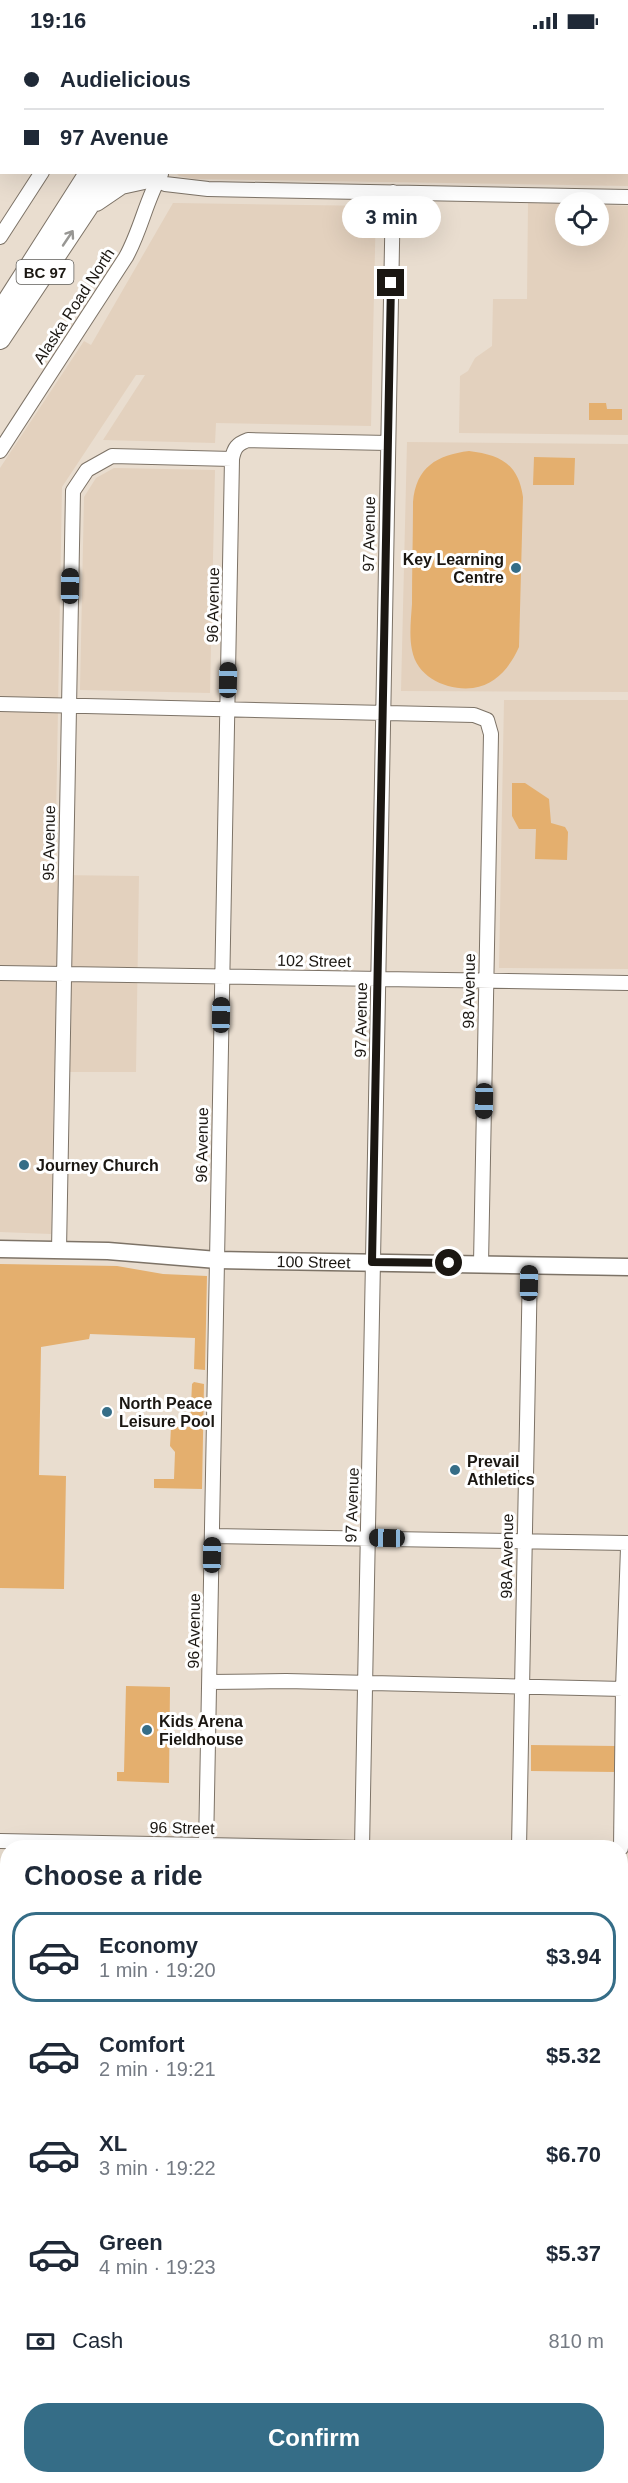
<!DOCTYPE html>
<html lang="en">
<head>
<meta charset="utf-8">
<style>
  :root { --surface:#fff; --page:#f6f6f7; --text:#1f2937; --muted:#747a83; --line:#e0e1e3; --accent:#356d87 }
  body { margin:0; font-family:Arial,sans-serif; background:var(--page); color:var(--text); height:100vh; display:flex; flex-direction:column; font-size:22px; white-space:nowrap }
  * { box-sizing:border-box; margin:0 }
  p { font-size:20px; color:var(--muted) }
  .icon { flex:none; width:33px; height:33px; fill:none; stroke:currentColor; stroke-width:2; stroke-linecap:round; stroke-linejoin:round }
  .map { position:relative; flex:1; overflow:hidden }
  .details { position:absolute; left:0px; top:1798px; width:628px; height:644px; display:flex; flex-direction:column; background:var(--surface); border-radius:24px 24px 0 0; box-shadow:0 6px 24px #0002 }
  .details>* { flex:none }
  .guide { position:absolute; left:0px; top:0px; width:628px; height:132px; box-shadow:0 6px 24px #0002; display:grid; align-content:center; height:132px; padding:0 24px; background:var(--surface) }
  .fabs { position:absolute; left:555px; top:150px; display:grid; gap:12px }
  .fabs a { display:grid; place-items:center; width:54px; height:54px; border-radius:50%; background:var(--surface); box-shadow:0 6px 24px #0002; font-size:30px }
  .end { position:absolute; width:27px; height:27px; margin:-14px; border:8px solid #1b1712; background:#fff; box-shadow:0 0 0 3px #fff }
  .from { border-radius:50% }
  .bubble { position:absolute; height:42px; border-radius:21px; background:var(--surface); box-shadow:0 6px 24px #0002; font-size:20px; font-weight:700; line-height:42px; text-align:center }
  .car { position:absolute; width:18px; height:36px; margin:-18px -9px; border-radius:8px; box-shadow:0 0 4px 2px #0007; background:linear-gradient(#222 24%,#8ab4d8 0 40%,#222 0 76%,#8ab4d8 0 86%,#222 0) }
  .guide b { display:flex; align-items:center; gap:21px; height:57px; font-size:22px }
  .guide b+b { border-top:2px solid var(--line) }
  .guide i { width:15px; height:15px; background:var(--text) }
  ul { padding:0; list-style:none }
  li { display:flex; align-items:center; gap:18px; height:90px; margin:0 12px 9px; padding:0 12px; border:3px solid transparent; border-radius:24px }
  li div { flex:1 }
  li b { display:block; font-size:22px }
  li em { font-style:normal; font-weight:700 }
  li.active { border-color:var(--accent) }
  li>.icon { width:54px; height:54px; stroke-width:1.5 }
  h2 { padding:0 24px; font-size:27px; line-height:72px }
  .pay { display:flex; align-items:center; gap:15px; height:66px; padding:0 24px; font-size:22px }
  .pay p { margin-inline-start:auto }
  .action { display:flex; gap:12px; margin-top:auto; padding:12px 24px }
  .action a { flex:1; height:69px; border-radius:24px; background:var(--accent); color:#fff; font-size:24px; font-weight:700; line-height:69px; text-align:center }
  .status { display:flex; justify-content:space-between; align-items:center; height:42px; padding:0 30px; background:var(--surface); direction:ltr }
  .status svg { height:16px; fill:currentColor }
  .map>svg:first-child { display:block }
</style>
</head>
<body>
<div class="status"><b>19:16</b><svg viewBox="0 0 49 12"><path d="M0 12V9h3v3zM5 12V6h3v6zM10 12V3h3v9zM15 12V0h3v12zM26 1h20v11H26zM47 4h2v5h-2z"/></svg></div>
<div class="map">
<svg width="628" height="2441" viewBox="0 0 628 2441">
  <rect width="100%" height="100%" fill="#e9ddcf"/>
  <path fill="#e3d1be" d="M252,0H628V144L195,137L179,134L176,131L627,130V2L251,1Z
    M173,161L376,164L371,384L216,381L215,401L103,398L145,333H136L62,445L55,833L139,834L136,1030H54L51,1192L0,1190V426L84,299L91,303Z
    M528,161L565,162L566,194H598L599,163L628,164V393L459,391L460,334L468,329L475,316L492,304L493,257H527Z
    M407,400L628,402V650L401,649Z
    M114,426L215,428L210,651L80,648L84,455L96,436Z
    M504,658H628V927L499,926Z"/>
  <path fill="#e4af6e" d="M589,361H606L607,367H622V378H589Z
    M469,409C500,413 518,421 523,455L519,605C510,625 496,643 473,646C448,649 417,636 412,608C409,594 411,577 412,562C412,528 413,494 413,460C416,425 437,413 469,409Z
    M534,415L575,416L574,443H533Z
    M512,741H525L549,757L551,781L565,785L568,790L567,818L535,817L536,787H519L512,774Z
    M0,1222L117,1224L163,1232L207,1234L205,1328L194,1327L195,1296L90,1292L89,1297L41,1305L39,1433L66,1434L64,1547L0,1546Z
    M194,1340L204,1342L202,1447L154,1446V1437H174L175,1410L170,1404L171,1385H190L192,1342Z
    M126,1644L170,1645L169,1741L117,1739V1730H124Z
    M531,1703L616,1704L615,1730L531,1729Z
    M0,2305H7L8,2434H229V2441H0Z"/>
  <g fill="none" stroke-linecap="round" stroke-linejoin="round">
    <defs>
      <path id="minor" d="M126,2L127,0
        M243,2L244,0
        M0,38L2,39
        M147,132L165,142L208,147L628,155
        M0,195L42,130
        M0,409L126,215C141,188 146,158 161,132
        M0,662L474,673L487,678L491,692L481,1222
        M0,931L628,941
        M59,1208L73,449L87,428L112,414L232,417
        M212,1494L628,1501
        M210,1640L286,1639L623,1647
        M0,1799L364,1806
        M206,1806L232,417C234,406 237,402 248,398L388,401
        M362,1806L393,150
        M519,1806L530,1223
        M621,1806L623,1647L628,1506
        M621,1973H628
        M0,2045H8
        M621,2157H628
        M0,2293H8
        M621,2304H628
        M282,2441V2434
        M391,2441V2434
        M501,2441V2434
        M611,2441V2434"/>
      <g id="major">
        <path id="s1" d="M0,1207L108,1209L217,1218L628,1225"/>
      </g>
      <path id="highway" d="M171,2L172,0
        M194,2L195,0
        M96,159L121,142L153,135L152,130
        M0,271L90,130
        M0,297L111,130"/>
    </defs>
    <use href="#minor" stroke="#7d7367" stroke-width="16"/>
    <use href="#major" stroke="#7d7367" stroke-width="19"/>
    <use href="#highway" stroke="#7d7367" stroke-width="22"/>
    <use href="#minor" stroke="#fff" stroke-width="14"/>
    <use href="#major" stroke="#fff" stroke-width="16"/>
    <use href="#highway" stroke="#fff" stroke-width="20"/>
  </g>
  <defs><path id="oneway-shaft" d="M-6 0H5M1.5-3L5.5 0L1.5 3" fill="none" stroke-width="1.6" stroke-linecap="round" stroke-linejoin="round" transform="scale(1.5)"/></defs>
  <use stroke="#989794" href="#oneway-shaft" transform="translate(68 196) rotate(-56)"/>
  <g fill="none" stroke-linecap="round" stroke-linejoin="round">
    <path stroke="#1b1712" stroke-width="8" d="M391,241L372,1220L449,1221"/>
  </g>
  <g fill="#356d87" stroke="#fff" stroke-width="2">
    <circle cx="516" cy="526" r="6"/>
    <circle cx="24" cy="1123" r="6"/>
    <circle cx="107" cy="1370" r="6"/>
    <circle cx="455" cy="1428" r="6"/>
    <circle cx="147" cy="1688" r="6"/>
  </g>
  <g text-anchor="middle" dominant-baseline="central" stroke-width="6" stroke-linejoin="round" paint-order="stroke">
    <rect fill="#fff" stroke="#5f5d59" stroke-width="1.5" x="16.5" y="218" width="57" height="24" rx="4.5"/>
    <g font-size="15" font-weight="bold" fill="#1b1712">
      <text x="45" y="230">BC 97</text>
    </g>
    <g font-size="16" fill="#1b1712" stroke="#fff">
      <text transform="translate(74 264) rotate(-57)">Alaska Road North</text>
      <text transform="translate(369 492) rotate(-89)">97 Avenue</text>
      <text transform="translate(213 563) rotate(-89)">96 Avenue</text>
      <text transform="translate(49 801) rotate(-89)">95 Avenue</text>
      <text transform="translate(314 919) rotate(1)">102 Street</text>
      <text transform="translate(469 949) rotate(-89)">98 Avenue</text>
      <text transform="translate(361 978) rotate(-89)">97 Avenue</text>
      <text transform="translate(202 1103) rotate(-89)">96 Avenue</text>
      <text stroke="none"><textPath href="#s1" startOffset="314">100 Street</textPath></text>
      <text transform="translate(352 1463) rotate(-88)">97 Avenue</text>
      <text transform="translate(507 1514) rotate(-89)">98A Avenue</text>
      <text transform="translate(194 1589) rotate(-89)">96 Avenue</text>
      <text transform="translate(182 1786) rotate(1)">96 Street</text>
    </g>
    <g font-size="16" font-weight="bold" fill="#1b1712" stroke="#fff" text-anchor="start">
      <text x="504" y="517" text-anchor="end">Key Learning<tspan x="504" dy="18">Centre</tspan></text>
      <text x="36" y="1123">Journey Church</text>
      <text x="119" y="1361">North Peace<tspan x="119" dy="18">Leisure Pool</tspan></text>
      <text x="467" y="1419">Prevail<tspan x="467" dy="18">Athletics</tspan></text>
      <text x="159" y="1679">Kids Arena<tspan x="159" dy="18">Fieldhouse</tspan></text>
    </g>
  </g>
</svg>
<div class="fabs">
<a><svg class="icon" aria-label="locate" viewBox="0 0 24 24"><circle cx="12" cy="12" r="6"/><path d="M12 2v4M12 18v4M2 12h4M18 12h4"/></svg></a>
</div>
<i class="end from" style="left:449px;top:1221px"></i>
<i class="end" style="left:391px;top:241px"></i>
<div class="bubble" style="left:342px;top:154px;width:99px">3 min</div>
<i class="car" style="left:70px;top:544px;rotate:1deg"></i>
<i class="car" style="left:228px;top:638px;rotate:1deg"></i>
<i class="car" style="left:221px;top:973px;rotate:1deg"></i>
<i class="car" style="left:484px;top:1059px;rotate:181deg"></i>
<i class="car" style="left:529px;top:1241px;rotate:1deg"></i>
<i class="car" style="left:387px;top:1496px;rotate:271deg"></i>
<i class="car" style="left:212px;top:1513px;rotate:1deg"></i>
<div class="guide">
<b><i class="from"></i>Audielicious</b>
<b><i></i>97 Avenue</b>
</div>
<section class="details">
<h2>Choose a ride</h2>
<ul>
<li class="active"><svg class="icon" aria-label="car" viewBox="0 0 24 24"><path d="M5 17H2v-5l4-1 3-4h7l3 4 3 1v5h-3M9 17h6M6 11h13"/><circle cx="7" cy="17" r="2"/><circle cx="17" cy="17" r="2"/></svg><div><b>Economy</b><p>1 min · 19:20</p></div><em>$3.94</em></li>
<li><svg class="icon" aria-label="car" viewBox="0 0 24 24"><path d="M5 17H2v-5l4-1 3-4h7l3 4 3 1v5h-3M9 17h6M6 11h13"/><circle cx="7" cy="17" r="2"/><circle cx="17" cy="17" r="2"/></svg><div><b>Comfort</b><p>2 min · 19:21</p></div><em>$5.32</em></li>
<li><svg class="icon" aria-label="car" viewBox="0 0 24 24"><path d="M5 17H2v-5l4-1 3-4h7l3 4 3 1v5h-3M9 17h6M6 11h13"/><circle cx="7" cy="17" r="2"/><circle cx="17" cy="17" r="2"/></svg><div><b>XL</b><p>3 min · 19:22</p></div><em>$6.70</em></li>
<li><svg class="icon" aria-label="car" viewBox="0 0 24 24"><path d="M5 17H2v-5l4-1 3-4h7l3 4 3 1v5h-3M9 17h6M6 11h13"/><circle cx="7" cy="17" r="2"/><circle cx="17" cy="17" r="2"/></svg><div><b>Green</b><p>4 min · 19:23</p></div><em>$5.37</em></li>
</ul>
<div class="pay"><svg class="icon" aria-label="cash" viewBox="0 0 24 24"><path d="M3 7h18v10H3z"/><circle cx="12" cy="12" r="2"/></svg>Cash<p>810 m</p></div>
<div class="action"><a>Confirm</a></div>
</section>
</div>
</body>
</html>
